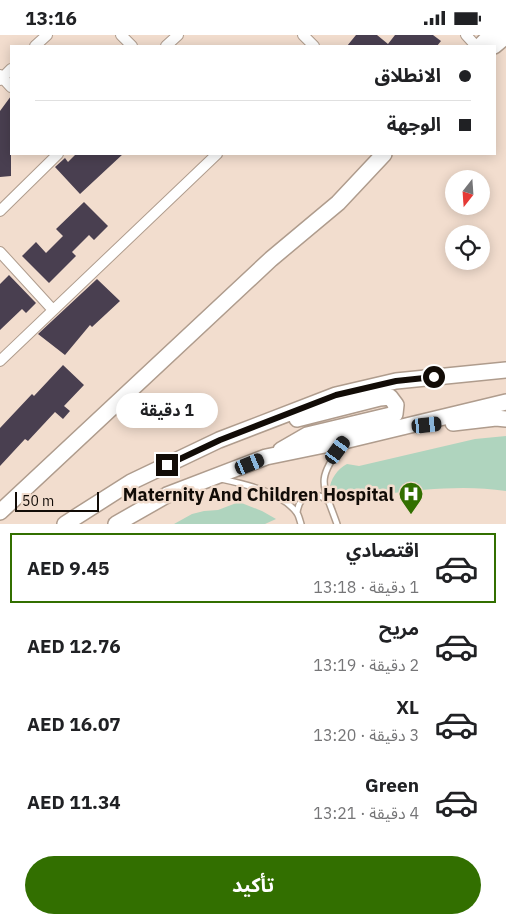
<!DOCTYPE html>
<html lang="ar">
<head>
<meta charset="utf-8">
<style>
  :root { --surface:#fff; --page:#f2f2f2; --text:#202124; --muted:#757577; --line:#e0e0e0; --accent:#326f00 }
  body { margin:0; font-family:"IBM Plex Sans","Noto Sans Arabic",sans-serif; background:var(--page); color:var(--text); direction:rtl; height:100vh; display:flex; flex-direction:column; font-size:19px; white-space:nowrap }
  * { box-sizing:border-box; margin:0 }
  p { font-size:16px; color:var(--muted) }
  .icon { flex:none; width:28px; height:28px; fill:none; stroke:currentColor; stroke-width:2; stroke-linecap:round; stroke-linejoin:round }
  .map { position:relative; height:489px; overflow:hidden; direction:ltr }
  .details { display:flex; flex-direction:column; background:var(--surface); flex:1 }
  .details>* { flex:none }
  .hud { position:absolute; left:10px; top:10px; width:486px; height:110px; border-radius:0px; box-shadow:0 2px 12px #0003; direction:rtl; display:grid; align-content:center; height:110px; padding:0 25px; background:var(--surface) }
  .needle { width:32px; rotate:197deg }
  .controls { position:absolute; left:445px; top:135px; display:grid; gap:10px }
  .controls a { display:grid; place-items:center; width:45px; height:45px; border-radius:50%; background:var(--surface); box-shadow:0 2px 12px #0003; font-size:25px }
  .scale { position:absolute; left:15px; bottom:12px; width:84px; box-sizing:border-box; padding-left:5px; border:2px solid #120c07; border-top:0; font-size:14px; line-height:18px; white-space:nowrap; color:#120c07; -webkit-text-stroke:4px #f2ddce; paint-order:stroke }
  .end { position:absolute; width:22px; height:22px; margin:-11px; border:6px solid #120c07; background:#fff; box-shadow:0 0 0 2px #fff }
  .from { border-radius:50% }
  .bubble { position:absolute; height:35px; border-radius:18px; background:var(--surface); box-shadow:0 2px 12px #0003; font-size:16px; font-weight:700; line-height:35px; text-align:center; direction:rtl }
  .car { position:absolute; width:15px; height:30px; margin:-15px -8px; border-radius:6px; box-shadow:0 0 4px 1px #0007; background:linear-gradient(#222 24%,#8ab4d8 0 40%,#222 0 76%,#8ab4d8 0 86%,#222 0) }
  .hud b { display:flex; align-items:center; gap:18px; height:48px; font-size:19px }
  .hud b+b { border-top:1px solid var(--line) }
  .hud i { width:12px; height:12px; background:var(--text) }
  ul { padding:9px 0 0; list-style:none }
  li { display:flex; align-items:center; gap:15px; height:70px; margin:0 10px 8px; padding:0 15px; border:2px solid transparent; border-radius:0px }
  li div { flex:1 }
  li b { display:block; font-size:19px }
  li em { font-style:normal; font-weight:700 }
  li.current { border-color:var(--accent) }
  li>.icon { width:45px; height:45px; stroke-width:1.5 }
  .primary-button { display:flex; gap:10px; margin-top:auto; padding:10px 25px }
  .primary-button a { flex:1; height:58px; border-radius:30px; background:var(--accent); color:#fff; font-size:20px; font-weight:700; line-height:58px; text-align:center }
  .status { display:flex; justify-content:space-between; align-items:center; height:35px; padding:0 25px; background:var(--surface); direction:ltr }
  .status svg { height:14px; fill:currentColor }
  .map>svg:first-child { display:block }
</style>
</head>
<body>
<div class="status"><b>13:16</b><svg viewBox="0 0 49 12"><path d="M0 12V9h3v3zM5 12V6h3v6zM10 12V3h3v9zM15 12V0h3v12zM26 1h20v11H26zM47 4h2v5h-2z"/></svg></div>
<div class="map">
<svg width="506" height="489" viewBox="0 0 506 489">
  <rect width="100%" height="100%" fill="#f2ddce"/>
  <path fill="#afd4be" d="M506,401V456C467,450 425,454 386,459C368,461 349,469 332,464C325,452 335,435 347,429L359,431L475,404Z
    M239,467L262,476L276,484L265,489H174L192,479L204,476L218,475Z"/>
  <path fill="#493f50" d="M356,0H377L388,9L395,0H433L441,6L437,11H347Z
    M11,61V141L0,142V76Z
    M76,119H123L80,159L55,132L65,123L68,127Z
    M84,167L108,191L94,205L89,200L72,217L76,221L49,248L22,221L36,207L46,218L63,201L56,194Z
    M9,240L36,268L26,278L22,274L0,295V249Z
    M97,244L120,266L92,292L90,290L65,320L38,299Z
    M63,330L84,350L64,371L70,376L63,384L55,377L28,406L25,404L0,431V393L32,359L34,361Z"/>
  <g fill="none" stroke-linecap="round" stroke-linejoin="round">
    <defs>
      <path id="lane" d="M221,444C244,449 282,457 297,478C299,481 300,486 301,489
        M297,478C299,459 315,454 329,467
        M337,489C323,449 315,446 342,410"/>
      <path id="street" d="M121,0L132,11
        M303,0L314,11
        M466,0L476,11
        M35,11L47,0
        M166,11L178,0
        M0,40L11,52
        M0,45L11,34
        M0,176L58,119
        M0,217L53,275
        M0,326L217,119"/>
      <path id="secondary" d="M480,11L491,0
        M494,11L506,1
        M453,388L496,383L506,384
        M281,415L307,400L395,379L396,370L390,362L380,363L297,384
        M0,477L271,224L338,168L384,119
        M65,489L131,447L219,405L336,360L396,346L506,335
        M116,489L167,460L266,422L344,406L506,367"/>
    </defs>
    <use href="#lane" stroke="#af9c8d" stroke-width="8"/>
    <use href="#street" stroke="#af9c8d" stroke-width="12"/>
    <use href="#secondary" stroke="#af9c8d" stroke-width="18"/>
    <use href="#lane" stroke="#fff" stroke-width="5"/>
    <use href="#street" stroke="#fff" stroke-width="10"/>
    <use href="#secondary" stroke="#fff" stroke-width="15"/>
  </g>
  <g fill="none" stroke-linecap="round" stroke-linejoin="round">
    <path stroke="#120c07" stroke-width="6" d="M167,430L220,405L336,360L396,346L434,342"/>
  </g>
  <defs>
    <symbol id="hospital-pin" viewBox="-11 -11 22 30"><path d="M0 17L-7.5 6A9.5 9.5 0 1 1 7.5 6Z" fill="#326f00" stroke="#f2ddce"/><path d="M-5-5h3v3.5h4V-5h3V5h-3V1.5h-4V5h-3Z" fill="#fff"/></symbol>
  </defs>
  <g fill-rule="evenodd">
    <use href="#hospital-pin" x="397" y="445" width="28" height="38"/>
  </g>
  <g text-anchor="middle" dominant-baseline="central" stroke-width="5" stroke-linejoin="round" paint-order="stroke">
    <g font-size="18" font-weight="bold" fill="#120c07" stroke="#f2ddce" text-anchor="end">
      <text x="394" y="459">Maternity And Children Hospital</text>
    </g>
  </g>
</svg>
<div class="controls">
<a><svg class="needle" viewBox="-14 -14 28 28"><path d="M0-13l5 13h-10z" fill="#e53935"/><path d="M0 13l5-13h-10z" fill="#757577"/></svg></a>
<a><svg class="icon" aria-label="locate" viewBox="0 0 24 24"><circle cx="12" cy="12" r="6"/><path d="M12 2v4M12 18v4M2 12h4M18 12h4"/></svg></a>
</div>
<div class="scale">50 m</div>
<i class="end from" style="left:434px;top:342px"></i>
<i class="end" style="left:167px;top:430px"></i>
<div class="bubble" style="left:116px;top:358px;width:102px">1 دقيقة</div>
<i class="car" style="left:427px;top:390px;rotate:84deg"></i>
<i class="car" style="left:338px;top:415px;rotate:36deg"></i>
<i class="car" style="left:250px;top:429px;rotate:68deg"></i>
<div class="hud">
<b><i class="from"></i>الانطلاق</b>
<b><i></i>الوجهة</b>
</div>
</div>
<section class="details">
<ul>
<li class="current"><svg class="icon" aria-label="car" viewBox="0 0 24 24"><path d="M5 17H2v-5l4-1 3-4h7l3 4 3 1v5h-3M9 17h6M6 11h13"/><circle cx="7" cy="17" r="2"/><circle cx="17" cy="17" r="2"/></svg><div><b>اقتصادي</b><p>1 دقيقة · 13:18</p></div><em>AED 9.45</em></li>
<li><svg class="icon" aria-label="car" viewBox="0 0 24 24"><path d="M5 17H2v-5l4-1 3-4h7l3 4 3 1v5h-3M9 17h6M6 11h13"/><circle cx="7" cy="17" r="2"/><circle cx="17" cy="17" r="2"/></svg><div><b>مريح</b><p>2 دقيقة · 13:19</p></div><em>AED 12.76</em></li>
<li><svg class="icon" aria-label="car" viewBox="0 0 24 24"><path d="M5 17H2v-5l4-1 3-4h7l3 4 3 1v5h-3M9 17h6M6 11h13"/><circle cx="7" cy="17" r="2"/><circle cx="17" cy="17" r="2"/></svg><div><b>XL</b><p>3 دقيقة · 13:20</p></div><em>AED 16.07</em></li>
<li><svg class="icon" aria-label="car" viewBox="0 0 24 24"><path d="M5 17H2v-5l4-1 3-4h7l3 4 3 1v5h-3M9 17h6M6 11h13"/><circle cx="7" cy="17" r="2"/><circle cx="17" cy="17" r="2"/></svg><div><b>Green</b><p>4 دقيقة · 13:21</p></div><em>AED 11.34</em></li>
</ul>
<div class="primary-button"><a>تأكيد</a></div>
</section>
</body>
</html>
